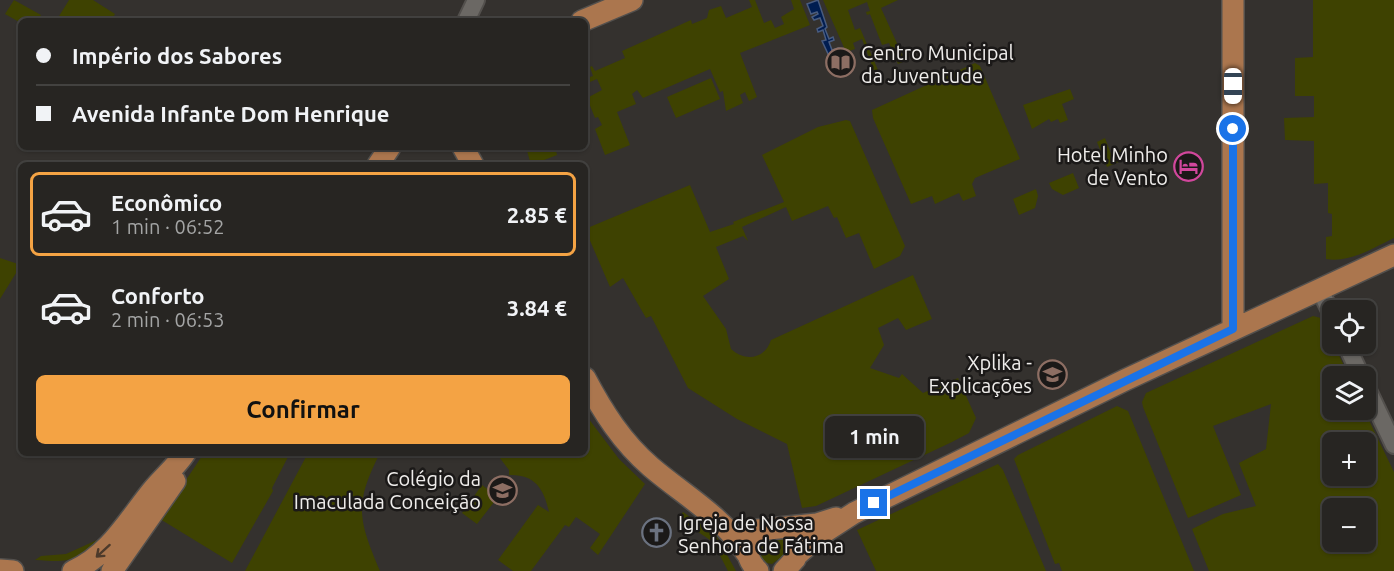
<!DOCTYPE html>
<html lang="pt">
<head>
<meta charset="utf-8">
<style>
  :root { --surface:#272522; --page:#2f2d2a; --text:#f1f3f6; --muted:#a4a5a5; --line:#434240; --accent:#f4a344 }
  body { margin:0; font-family:Ubuntu,sans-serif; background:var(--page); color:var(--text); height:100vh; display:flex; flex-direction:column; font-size:22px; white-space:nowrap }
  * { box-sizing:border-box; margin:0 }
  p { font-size:20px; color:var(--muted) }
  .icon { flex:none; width:33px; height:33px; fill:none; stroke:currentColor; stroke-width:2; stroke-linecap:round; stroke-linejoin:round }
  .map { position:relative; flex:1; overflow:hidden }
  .sheet { position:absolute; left:18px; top:162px; width:570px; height:294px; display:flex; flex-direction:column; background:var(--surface); border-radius:9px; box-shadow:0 2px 4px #0004,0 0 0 2px var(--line) }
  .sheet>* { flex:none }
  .top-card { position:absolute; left:18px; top:18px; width:570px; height:132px; border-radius:9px; box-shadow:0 2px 4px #0004,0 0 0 2px var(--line); display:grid; align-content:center; height:132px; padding:0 18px; background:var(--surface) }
  .controls { position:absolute; left:1322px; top:300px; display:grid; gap:12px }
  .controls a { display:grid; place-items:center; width:54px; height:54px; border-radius:9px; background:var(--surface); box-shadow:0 2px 4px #0004,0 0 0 2px var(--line); font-size:30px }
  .end { position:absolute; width:27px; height:27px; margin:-14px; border:8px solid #1a73e8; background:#fff; box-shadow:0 0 0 3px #fff }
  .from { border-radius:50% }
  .bubble { position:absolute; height:42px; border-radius:9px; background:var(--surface); box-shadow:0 2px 4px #0004,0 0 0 2px var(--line); font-size:20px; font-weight:700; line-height:42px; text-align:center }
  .car { position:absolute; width:18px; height:36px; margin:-18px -9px; border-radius:8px; box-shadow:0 0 4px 2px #0007; background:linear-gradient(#fff 24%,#345 0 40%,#fff 0 76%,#345 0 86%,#fff 0) }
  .top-card b { display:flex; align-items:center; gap:21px; height:57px; font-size:22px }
  .top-card b+b { border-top:2px solid var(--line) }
  .top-card i { width:15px; height:15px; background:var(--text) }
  ul { padding:10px 0 0; list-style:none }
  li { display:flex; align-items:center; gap:18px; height:84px; margin:0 12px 9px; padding:0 6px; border:3px solid transparent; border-radius:9px }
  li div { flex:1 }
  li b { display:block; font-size:22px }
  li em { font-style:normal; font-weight:700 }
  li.active { border-color:var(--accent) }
  li>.icon { width:54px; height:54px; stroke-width:1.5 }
  .action { display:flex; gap:12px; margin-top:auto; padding:12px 18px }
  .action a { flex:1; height:69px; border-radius:9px; background:var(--accent); color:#111; font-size:24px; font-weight:700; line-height:69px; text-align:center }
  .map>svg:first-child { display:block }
</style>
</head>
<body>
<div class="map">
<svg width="1394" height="571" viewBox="0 0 1394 571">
  <rect width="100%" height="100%" fill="#34312e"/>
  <path fill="#3e4201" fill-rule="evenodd" d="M14,0L41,15L37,21H21V23L5,14Z
    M69,0H93L115,14L111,21H56Z
    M749,0H755L764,23L771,20L775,28L784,24L781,17L794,9L791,0H800L810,25L740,53L757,97L749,101L745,92L740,95L743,103L726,111L723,91L720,92L710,69L643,98L637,90L632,94L636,104L617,112L630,145L605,155L595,129L602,125L598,117L595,118L587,98L602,90L597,79L585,84V72L587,71L590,77L593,76L590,67L592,66L595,71L625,58L622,51L691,20L692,24L707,18L709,10L721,6L726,18L752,7Z
    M823,0H898L881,8L905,61L898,64L889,43L882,45L870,14L867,15L866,12L870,11L867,2L848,10L855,30L860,28L878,70L874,71L862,39L853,43L855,49L846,52Z
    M1313,0H1394V238C1373,248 1350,263 1326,259V237L1332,236V214L1328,213V183L1314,184V141L1285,140L1284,118L1314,117V96H1295V58L1313,57Z
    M975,63L980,66L1020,159L975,178L972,184L976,196L963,201L959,193L935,204L932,196L911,204L873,118L872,110Z
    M711,78L720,99L676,118L667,97Z
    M1070,89L1074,99L1062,104L1068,120L1060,123L1058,119L1051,122L1049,119L1032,129L1023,105Z
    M846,120L850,121L905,246L900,256L874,269L859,233L846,238L837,217L834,218L828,206L792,221L786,207L742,227L748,241L743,236L716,247L729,279L703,296L726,329L731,349C745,362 765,359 771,340L913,275L932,319L906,330L898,318L878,328L884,345L870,368L899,378L902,374L923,393L958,378L976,418L969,433L952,442L816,506L802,508L787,444L737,419L688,388L651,316L646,318L623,278L610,287L585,229L690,185L710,232L734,224L733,222L784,202L762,155L818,127Z
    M1105,138L1111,154L1129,147L1133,156L1107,167L1097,142Z
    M526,147H555L557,155L531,165Z
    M1073,173L1079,188L1063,195L1052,189L1049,183Z
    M1036,189L1038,196L1035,208L1019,215L1013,199Z
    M0,258L21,265L0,299Z
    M1313,316L1321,318L1349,376H1332V410H1364L1394,472V571H1209L1192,529L1223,514L1256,506L1239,463L1266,449L1271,404L1213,426L1241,495L1188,518L1143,407L1142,402L1146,393ZM1332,442H1365V476H1332ZM1332,508H1365V542H1332Z
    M1117,406L1128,411L1194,571H1062L1059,563L1055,564L1014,459L1018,455Z
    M585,414L619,459L645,484L598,555L590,548L600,534L576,517L569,527L565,525L531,571H513L498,560L538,505L549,512C544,489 535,474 509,475V470L496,453H585Z
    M204,453H290L272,488L273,491L232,563L160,519Z
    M308,453H380C354,504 358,519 380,571H245Z
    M998,464L1003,470L1046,571H876L857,530Z
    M482,485L498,497L477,524L462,513Z
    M683,512L716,535L736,571H728L713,542L679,519Z
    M785,536L790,545L785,554L772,564L762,562L755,547L761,538Z
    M97,540H100C73,563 69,562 35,560L41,556L66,554Z"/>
  <path fill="#001d51" stroke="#485b7f" stroke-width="1.5" d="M818,0L827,27L825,29L829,39L833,37L834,40L829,42L832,50L839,48L841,53L830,58L822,41L826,40L823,30L818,32L817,29L823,26L820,18L814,20L812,17L818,14L817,12L811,14L807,4Z"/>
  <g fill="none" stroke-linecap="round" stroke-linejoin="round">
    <defs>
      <path id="minor" d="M466,21L476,0
        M1320,290L1332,315
        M1346,344L1361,376
        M1365,384L1394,445"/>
      <path id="major" d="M582,21L632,0
        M463,147L473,165
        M378,165L390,147
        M1233,329V0
        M585,378C603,412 622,442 651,467C685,496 722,516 747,554
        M797,555L817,537L854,513L1125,380L1394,255
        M0,570L13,571
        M73,571C109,555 127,522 151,492C162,478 175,468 185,453
        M112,571L175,481
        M758,571C745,558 743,542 758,530L817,524L836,518
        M784,571L795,559L801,544"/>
    </defs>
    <use href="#minor" stroke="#53504d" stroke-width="20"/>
    <use href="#major" stroke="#53504d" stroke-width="24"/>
    <use href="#minor" stroke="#6b6864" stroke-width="16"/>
    <use href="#major" stroke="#ab764e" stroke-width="21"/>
  </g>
  <defs><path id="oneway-shaft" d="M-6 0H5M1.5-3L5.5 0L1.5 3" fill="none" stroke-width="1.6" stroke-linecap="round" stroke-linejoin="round" transform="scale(1.5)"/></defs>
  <use stroke="#4d3a2b" href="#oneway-shaft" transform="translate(103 551) rotate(138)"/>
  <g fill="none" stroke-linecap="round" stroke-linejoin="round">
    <path stroke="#1a73e8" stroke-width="8" d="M874,503L1233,329V129"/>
  </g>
  <defs>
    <symbol id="library-ring" viewBox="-11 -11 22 22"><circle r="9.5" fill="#1b1918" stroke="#8d6e63" stroke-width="1.5"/><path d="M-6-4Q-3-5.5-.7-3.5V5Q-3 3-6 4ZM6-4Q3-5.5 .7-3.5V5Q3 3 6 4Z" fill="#8d6e63"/></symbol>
    <symbol id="hotel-ring" viewBox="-11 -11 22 22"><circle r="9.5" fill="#1b1918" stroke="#d1479c" stroke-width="1.5"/><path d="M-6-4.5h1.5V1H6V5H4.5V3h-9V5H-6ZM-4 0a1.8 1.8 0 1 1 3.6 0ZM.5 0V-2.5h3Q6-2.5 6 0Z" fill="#d1479c"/></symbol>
    <symbol id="school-ring" viewBox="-11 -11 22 22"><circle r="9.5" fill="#1b1918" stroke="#8d6e63" stroke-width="1.5"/><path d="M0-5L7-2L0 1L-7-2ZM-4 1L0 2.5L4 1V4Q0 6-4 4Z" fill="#8d6e63"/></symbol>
    <symbol id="church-ring" viewBox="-11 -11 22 22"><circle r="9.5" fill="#1b1918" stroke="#6b7280" stroke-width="1.5"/><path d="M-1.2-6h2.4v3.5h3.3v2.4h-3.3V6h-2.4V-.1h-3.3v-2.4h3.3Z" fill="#6b7280"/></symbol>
  </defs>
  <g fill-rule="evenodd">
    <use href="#library-ring" x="824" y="46" width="33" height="33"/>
    <use href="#hotel-ring" x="1172" y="150" width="33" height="33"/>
    <use href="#school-ring" x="1036" y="358" width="33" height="33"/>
    <use href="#school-ring" x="486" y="474" width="33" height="33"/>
    <use href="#church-ring" x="640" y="516" width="33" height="33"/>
  </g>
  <g text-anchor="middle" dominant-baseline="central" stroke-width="5" stroke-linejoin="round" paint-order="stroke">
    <g font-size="20" fill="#efedeb" stroke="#1b1918" text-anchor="end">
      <text x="861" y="52" text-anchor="start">Centro Municipal<tspan x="861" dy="23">da Juventude</tspan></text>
      <text x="1168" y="154">Hotel Minho<tspan x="1168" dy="23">de Vento</tspan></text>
      <text x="1032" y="362">Xplika -<tspan x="1032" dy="23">Explicações</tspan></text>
      <text x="481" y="478">Colégio da<tspan x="481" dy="23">Imaculada Conceição</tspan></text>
      <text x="678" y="522" text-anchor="start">Igreja de Nossa<tspan x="678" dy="23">Senhora de Fátima</tspan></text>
    </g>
  </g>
</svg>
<div class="controls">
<a><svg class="icon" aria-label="locate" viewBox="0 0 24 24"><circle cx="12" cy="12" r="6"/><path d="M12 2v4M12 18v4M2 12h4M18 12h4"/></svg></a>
<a><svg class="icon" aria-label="layers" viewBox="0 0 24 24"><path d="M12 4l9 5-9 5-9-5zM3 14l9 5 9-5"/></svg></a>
<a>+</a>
<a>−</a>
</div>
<i class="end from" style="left:1233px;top:129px"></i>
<i class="end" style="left:874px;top:503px"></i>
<div class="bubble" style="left:825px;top:416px;width:99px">1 min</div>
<i class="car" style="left:1233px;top:86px;rotate:180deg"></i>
<div class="top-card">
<b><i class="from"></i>Império dos Sabores</b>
<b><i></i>Avenida Infante Dom Henrique</b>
</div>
<section class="sheet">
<ul>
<li class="active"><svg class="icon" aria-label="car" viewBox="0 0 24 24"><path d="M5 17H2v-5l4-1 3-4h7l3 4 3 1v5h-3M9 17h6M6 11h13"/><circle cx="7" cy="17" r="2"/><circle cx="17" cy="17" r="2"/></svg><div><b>Econômico</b><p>1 min · 06:52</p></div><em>2.85 €</em></li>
<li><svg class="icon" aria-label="car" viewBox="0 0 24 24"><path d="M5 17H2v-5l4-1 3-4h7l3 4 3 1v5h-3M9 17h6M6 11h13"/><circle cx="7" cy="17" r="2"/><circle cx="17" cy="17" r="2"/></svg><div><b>Conforto</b><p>2 min · 06:53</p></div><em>3.84 €</em></li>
</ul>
<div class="action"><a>Confirmar</a></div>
</section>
</div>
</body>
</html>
